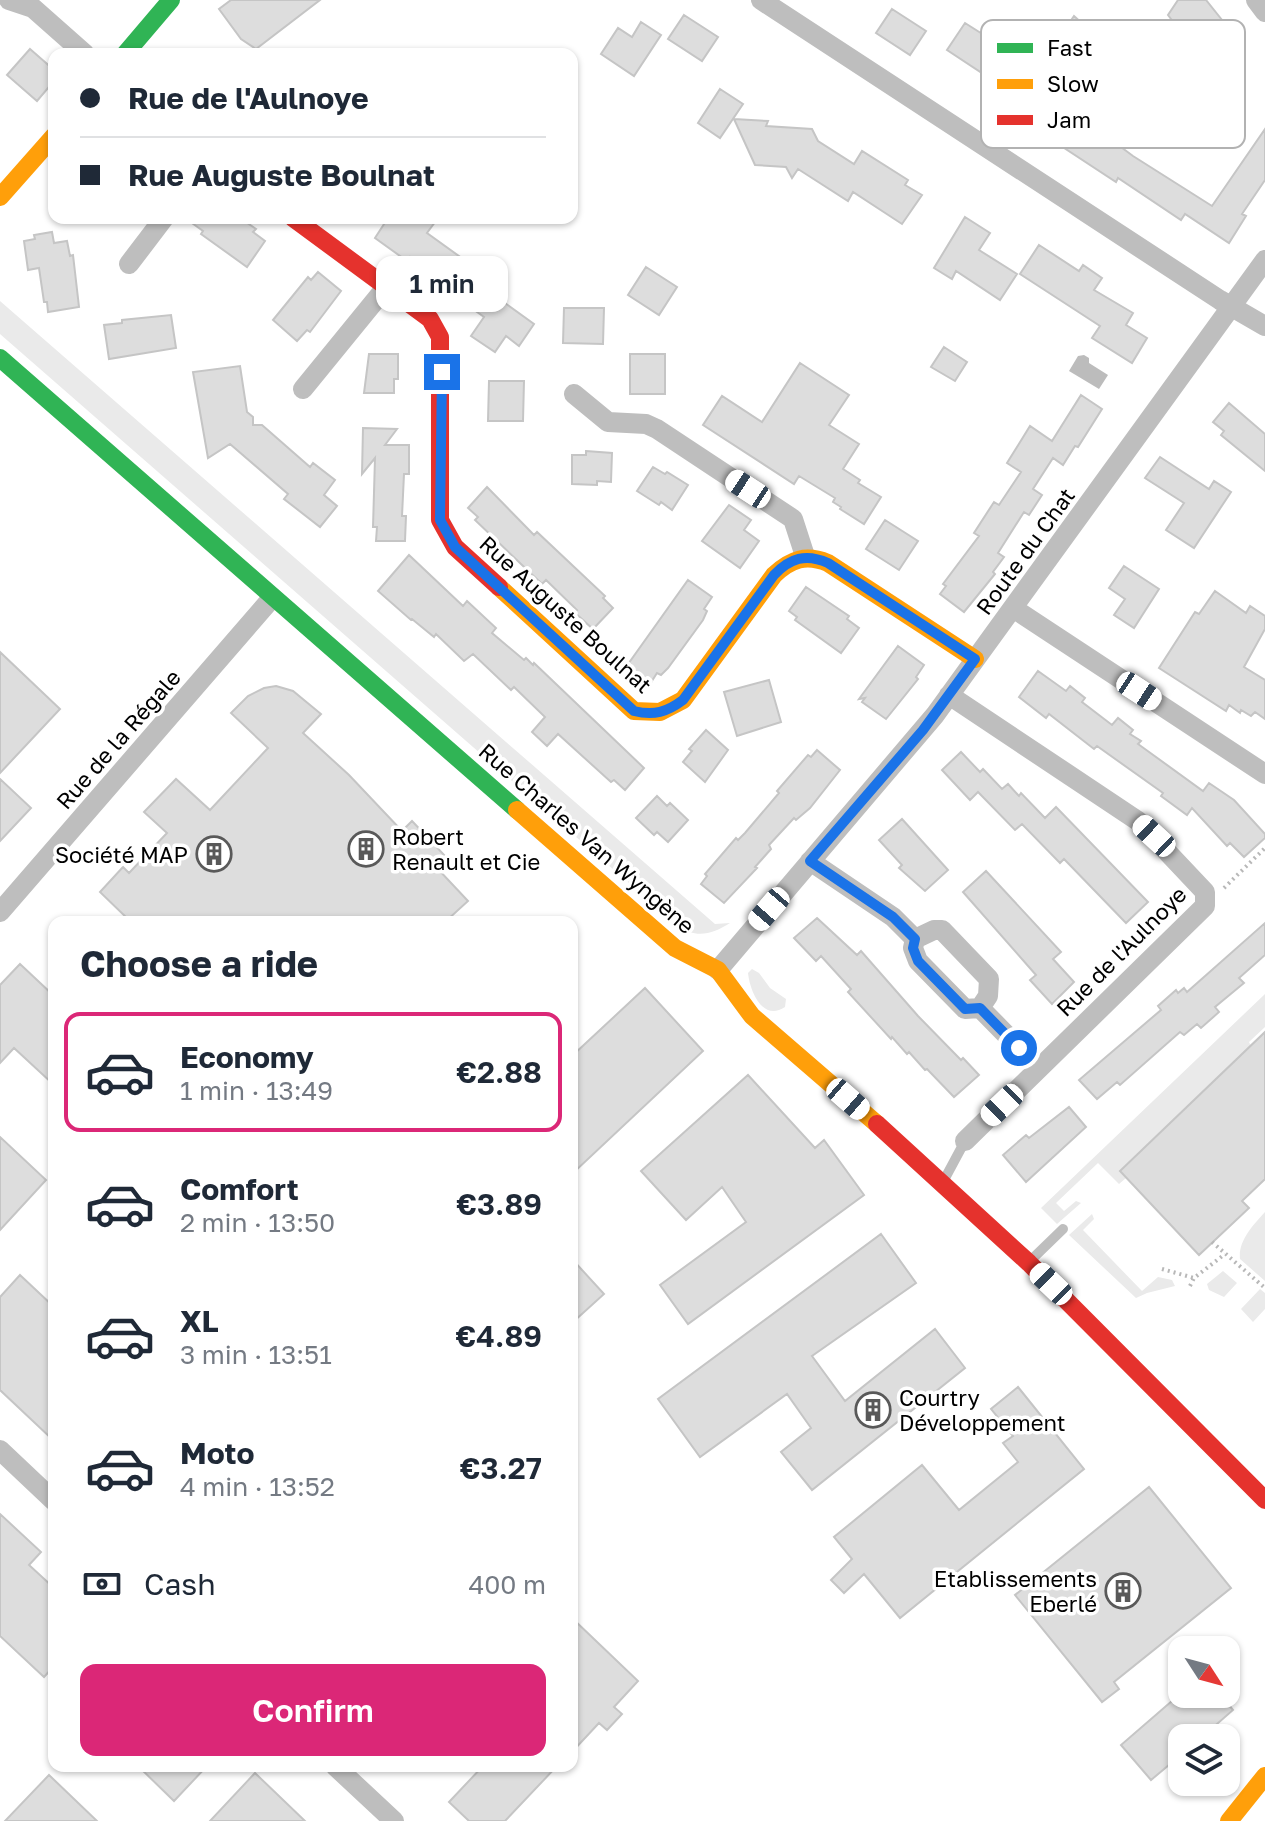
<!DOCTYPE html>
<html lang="en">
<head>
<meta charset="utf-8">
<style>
  :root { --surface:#fff; --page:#f6f6f7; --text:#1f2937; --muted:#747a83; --line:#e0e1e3; --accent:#db2777 }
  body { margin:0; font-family:"Golos Text",sans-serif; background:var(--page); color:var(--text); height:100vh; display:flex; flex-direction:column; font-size:30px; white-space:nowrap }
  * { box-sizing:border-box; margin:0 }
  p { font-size:26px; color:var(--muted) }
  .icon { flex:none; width:44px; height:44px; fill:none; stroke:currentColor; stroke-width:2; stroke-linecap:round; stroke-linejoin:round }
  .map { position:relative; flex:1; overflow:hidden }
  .side { position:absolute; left:48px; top:916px; width:530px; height:856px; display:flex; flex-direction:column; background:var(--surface); border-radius:16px; box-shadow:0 2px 6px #0004 }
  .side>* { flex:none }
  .top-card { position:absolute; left:48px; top:48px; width:530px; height:176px; border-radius:16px; box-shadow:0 2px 6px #0004; display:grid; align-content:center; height:176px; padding:0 32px; background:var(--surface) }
  .needle { width:52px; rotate:126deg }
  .fabs { position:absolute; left:1168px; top:1636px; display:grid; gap:16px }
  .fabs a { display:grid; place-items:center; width:72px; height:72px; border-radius:16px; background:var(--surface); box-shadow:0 2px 6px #0004; font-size:40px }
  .end { position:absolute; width:36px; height:36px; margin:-18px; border:10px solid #1a73e8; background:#fff; box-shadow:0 0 0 4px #fff }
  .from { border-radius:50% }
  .bubble { position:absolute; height:56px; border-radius:16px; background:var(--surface); box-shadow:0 2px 6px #0004; font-size:26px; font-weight:600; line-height:56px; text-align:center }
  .car { position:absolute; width:24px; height:48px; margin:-24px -12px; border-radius:10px; box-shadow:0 0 6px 2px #0007; background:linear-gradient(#fff 24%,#345 0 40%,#fff 0 76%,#345 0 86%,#fff 0) }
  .top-card b { display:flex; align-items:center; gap:28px; height:76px; font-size:30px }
  .top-card b+b { border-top:2px solid var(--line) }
  .top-card i { width:20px; height:20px; background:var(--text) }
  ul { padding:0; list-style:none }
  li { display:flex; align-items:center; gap:24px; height:120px; margin:0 16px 12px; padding:0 16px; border:4px solid transparent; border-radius:16px }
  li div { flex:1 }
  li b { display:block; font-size:30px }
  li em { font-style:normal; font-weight:600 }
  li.current { border-color:var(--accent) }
  li>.icon { width:72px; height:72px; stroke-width:1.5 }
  h2 { padding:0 32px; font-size:36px; line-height:96px }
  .pay { display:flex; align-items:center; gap:20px; height:88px; padding:0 32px; font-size:30px }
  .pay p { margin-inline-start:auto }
  .action { display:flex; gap:16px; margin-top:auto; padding:16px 32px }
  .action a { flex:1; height:92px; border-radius:16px; background:var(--accent); color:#fff; font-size:32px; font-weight:600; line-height:92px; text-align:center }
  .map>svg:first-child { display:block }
</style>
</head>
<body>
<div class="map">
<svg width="1265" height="1821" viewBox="0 0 1265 1821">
  <rect width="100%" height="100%" fill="#fff"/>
  <path fill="#eaeaea" d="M0,301L715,924L730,923C713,934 696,939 678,926L0,334Z
    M752,969L759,973L770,988L786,999L785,1007C763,1022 750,992 748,973Z
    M1265,994V1027L1249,1042L1251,1046L1120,1171L1126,1178L1119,1184L1098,1163L1056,1203L1064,1211L1076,1201L1081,1203L1057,1224L1041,1208Z
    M1265,1212V1281L1240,1259C1238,1241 1253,1225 1265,1212Z
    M1092,1214L1094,1219L1083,1230L1142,1291L1158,1277L1172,1280L1175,1286L1147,1293L1136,1298L1069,1235Z
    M1223,1271L1237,1283L1224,1297L1209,1290L1207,1284Z
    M1260,1289L1265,1293V1309L1253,1322L1241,1309Z"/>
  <path fill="#bcbcbc" d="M1084,355L1089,358V363L1108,375L1099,389L1069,371L1078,356Z"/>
  <path fill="#ddd" stroke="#c5c5c5" stroke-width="2" d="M231,0H320L256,49L241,39L219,9Z
    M1178,0H1206L1238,40L1206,65L1168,15Z
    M892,9L926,31L910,55L876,33Z
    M684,15L718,37L702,61L668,39Z
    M1074,16L1108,47L1095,66L1077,54L1072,61L1052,48Z
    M641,22L661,35L634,76L601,54L618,28L632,37Z
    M965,23L1006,49L988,77L947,50Z
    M30,49L54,70V81L37,101L7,75Z
    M1002,70L1034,91L1031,97L1094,138L1098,130L1133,156L1212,206L1265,129V180L1242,214L1246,216L1229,243L1185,214L1181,220L1118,178L1116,182L985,96Z
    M720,89L743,104L720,138L698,123Z
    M734,119L768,121L766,126L812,129L818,141L854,164L862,151L908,180L905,185L922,195L902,224L853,192L848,201L798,169L792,178L786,167L755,165Z
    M965,217L990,233L979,250L1017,274L1000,300L956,271L952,279L934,268Z
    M185,218H240L256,229L253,232L265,241L247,267L201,234L203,231Z
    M388,218H438L427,233L470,264L468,267L480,276L476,282L534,324L519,346L506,336L495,352L471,336L484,317L449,292L442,284L444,281L410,257L407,261L375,238Z
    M52,232L54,243L67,241L70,256L73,255L79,307L48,312L47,302H44L39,268L28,270L24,241L35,239L34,235Z
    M1039,245L1079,271L1083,265L1102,278L1094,290L1133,313L1126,325L1147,338L1132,363L1092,338L1100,326L1020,274Z
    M646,267L677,287L659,315L628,295Z
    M318,272L341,291L310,332L307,330L297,341L273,320L308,277L311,280Z
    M564,308H604L603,344L563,343Z
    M171,315L176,348L109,359L104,325L122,323V320Z
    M944,347L967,362L955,381L931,367Z
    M369,354H398V379H394V393H364Z
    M630,354H665V394H630Z
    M800,363L849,395L829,425L859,444L843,469L860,480L858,483L881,497L864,524L840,509L841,507L833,502L835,498L799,476L794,484L703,425L722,396L762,422Z
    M240,366L247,412L253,417V425H262L310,467L313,463L335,480L324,495L337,506L320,527L284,499L288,494L230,444L208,458L193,372Z
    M489,381H524L523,421H488Z
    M1081,395L1102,409L1078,447L1075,446L1063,465L1053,458L1033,489L1042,495L1029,515L1024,512L998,553L1004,557L993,572L995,574L964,612L940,594L946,586L943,584L979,536L974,533L994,502L999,505L1021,472L1007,463L1030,426L1052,441Z
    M1229,403L1265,434V471L1221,435L1224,431L1213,422Z
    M363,428L397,429L385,445H409V474H404L402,516H406L405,541H376L377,527H373L375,458L362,474Z
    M586,451L612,453L611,482L597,481V485L572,484V455H586Z
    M1160,457L1209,489L1214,481L1231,492L1194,548L1166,530L1184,503L1145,478Z
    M653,467L665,474L667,472L688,485L672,510L661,502L659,505L637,491Z
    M487,487L534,535L537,532L605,596L603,598L613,608L593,629L574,612L577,610L546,580L542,584L475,520L478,517L468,508Z
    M729,505L751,520L744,530L759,541L740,568L702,541Z
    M885,520L918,541L899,570L866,549Z
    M409,555L463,606L467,601L496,628L492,633L524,660L526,658L533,665L534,663L644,768L625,790L614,780L611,782L558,734L547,746L532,732L545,717L514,687L511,690L473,654L464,661L436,634L434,637L412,619L411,620L378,591Z
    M1124,566L1159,589L1134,628L1114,615L1125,599L1109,588Z
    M688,580L712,597L704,609L707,611L703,620L668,668L661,675L657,673L650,684L626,667Z
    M806,587L849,616L847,619L859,628L841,653L795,620L797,617L789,611Z
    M1215,591L1246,613L1250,606L1265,616V629L1244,667L1265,680V719L1255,712L1251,716L1241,710L1240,713L1229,705L1226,711L1159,668L1195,612L1199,614Z
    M898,646L924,665L916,677L918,679L886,719L862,702L865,698L859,699Z
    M0,652L60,709L0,773Z
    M1038,671L1066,691L1070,686L1085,698L1082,702L1112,725L1118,718L1133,730L1130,734L1141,741L1138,744L1203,791L1209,783L1234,800L1265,834V838L1244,857L1230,843L1227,846L1192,808L1187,815L1161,796L1163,793L1097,746L1094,749L1049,714L1046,718L1019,697Z
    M769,680L781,722L737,736L724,692Z
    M276,686L293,691L321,714L303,733L349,775L402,831L412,821L446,857L436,867L468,901L445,922H131L100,892L123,867L129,873L167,833L144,812L176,779L210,810L268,748L231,713L248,696L264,688Z
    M706,730L728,750L705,782L683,762L692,751L689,749Z
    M817,750L840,770L810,808L796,820L794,818L769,845L771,849L755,867L757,868L724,903L701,884L707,876L705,874L736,838L738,840L745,833L779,793L777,791L808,755L811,757Z
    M961,752L980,772L983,769L1002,789L1008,784L1019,796L1021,793L1045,818L1056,807L1148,902L1126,923L1064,859L1060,863L1022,824L1015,830L978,792L970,800L942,770Z
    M0,779L31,808L0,841Z
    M657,796L667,806L670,803L688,820L668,842L657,832L654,835L636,818Z
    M902,819L948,870L925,891L899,868L902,865L879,840Z
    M986,871L1061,952L1053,959L1074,982L1052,1004L1030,980L1036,975L963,892Z
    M817,918L857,955L861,951L918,1016L961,1060L963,1058L979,1075L954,1097L927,1069L925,1070L909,1052L907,1054L892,1037L891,1039L848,992L851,989L821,956L816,961L794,938Z
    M1265,923V955L1239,978L1244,983L1215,1007L1219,1012L1201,1028L1197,1024L1184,1035L1180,1032L1120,1085L1117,1082L1097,1099L1079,1080L1161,1010L1158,1006L1176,990L1178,993L1184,988L1187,992Z
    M20,964L54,996V1085L14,1048L0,1063V985Z
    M645,988L703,1051L572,1174V1056Z
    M1265,1032V1179L1242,1201L1249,1208L1199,1255L1120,1171Z
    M748,1075L815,1148L824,1140L864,1195L688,1324L660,1285L746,1222L722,1187L686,1220L641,1171Z
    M1069,1107L1086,1127L1026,1182L1003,1155L1026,1135L1029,1138Z
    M0,1137L46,1180L0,1230Z
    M881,1234L916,1283L812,1356L845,1401L935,1329L965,1368L812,1490L781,1452L811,1428L787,1394L700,1457L658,1399Z
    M572,1259L604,1294L572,1323Z
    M20,1275L54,1307V1441L0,1390V1297Z
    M1018,1387L1084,1469L900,1618L864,1574L844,1593L831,1580L852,1559L834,1537L922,1465L959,1510L1018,1462L1003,1443L1013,1436L991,1409Z
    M1149,1487L1231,1588L1114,1682L1119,1689L1102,1702L1015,1595Z
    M0,1514L41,1552L29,1565L54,1588V1666L44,1677L0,1636Z
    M572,1618L638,1681L614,1707L622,1714L607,1730L599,1723L572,1752Z
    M1180,1694H1220L1233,1710L1201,1738H1182V1754L1151,1780L1121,1745Z
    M138,1766H207L174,1801Z
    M483,1766H557L505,1821H469L449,1802Z
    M255,1773L305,1821H210Z
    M49,1775L97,1821H5Z"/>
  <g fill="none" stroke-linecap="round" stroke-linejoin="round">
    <path stroke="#b8b8b8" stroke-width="4" stroke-dasharray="2 4" stroke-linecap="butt" d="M1224,888L1265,848
      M1212,1242L1265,1288
      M1162,1269L1194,1278
      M1190,1286L1194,1278L1225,1254"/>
    <path stroke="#bebebe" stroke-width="10" d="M943,1182L965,1141
      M1030,1261L1063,1229"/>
    <path stroke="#bebebe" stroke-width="20" d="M9,0L33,8L85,54
      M761,0L1220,300L1265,326
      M1256,0L1265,12
      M129,264L164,218
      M303,389L387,286
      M574,394L608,422L646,424L657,429L793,519L805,556
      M1013,608L1265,774
      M949,695L1138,821L1205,892V906L965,1141
      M810,861L893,917L915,939
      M0,912L272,598
      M718,970L935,715L1265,260
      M980,1008L988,996L989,979L942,930H934L915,939L913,948L918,961L965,1009L980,1008L1039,1068
      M0,1450L54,1501
      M335,1766L394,1821"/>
    <path stroke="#30b455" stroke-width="18" d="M125,54L171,0
      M0,358L517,810"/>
    <path stroke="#ff9f0a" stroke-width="18" d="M0,197L54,136
      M499,587L634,711L660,712L683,700L774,575C791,559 806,554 828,563L975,659
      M517,810L675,948L718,970L752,1016L877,1124
      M1229,1821L1265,1776"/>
    <path stroke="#e5322d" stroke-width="18" d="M293,218L430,319L440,337V520L455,547L499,587
      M877,1124L1029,1263L1265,1500"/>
  </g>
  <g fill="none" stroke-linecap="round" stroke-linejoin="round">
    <path stroke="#1a73e8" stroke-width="10" d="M442,372L440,520L455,547L634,711C654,716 667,712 683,700L774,575C790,558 806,553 828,563L975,659L923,730L810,861L893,917L915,939L913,948L918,961L965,1009L980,1008L1019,1048"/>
  </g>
  <defs>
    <symbol id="building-ring" viewBox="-11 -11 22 22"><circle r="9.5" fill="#fff" stroke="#595959" stroke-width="1.5"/><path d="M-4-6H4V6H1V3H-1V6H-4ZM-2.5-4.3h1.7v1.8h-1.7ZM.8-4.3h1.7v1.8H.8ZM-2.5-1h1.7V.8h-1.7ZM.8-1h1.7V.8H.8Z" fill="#595959"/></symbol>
  </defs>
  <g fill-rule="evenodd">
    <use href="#building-ring" x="346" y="829" width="40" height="40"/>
    <use href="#building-ring" x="194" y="834" width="40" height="40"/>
    <use href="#building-ring" x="853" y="1390" width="40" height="40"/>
    <use href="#building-ring" x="1103" y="1571" width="40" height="40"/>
  </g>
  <g text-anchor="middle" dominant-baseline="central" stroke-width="7" stroke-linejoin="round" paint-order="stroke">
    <g font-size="22" fill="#000" stroke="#fff">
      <text transform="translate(1025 551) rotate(-54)">Route du Chat</text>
      <text transform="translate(566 614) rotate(42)">Rue Auguste Boulnat</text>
      <text transform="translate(118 739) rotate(-49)">Rue de la Régale</text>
      <text transform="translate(587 838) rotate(41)">Rue Charles Van Wyngène</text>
      <text transform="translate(1121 951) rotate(-45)">Rue de l'Aulnoye</text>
    </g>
    <g font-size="22" fill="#000" stroke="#fff" text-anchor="start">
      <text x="392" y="836">Robert<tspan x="392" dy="25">Renault et Cie</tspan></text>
      <text x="188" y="854" text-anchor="end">Société MAP</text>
      <text x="899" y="1397">Courtry<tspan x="899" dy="25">Développement</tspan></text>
      <text x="1097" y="1578" text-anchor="end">Etablissements<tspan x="1097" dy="25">Eberlé</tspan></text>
    </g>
  </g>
  <rect x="981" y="20" width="264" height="128" rx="12" fill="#fff" stroke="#b2b2b2" stroke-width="2"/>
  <rect x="997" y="43" width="36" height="10" fill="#30b455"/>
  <rect x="997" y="79" width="36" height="10" fill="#ff9f0a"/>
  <rect x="997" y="115" width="36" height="10" fill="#e5322d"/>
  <g font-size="22" fill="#000">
    <text x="1047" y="56">Fast</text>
    <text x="1047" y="92">Slow</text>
    <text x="1047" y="128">Jam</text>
  </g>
</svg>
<div class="fabs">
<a><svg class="needle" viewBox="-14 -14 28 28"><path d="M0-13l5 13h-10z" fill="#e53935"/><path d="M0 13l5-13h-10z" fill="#747a83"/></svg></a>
<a><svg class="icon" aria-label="layers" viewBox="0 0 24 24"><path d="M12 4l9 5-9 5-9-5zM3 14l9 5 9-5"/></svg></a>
</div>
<i class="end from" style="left:1019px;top:1048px"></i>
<i class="end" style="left:442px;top:372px"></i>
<div class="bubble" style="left:376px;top:256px;width:132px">1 min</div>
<i class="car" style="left:748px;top:489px;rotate:303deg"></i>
<i class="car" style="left:1139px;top:691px;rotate:123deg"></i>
<i class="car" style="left:1154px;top:836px;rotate:313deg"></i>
<i class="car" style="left:769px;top:909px;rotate:221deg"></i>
<i class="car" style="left:848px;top:1099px;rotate:131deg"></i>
<i class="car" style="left:1002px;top:1105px;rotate:226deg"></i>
<i class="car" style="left:1051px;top:1284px;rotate:314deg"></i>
<div class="top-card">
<b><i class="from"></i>Rue de l'Aulnoye</b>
<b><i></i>Rue Auguste Boulnat</b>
</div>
<section class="side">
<h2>Choose a ride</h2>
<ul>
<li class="current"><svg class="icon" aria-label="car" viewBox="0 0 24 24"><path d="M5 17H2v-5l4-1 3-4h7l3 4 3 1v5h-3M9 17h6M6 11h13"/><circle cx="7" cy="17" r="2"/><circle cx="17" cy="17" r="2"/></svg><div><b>Economy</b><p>1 min · 13:49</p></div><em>€2.88</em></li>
<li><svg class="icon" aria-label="car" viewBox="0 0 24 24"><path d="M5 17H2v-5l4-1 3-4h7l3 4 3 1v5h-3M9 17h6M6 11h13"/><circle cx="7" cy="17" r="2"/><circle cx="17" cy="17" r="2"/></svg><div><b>Comfort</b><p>2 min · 13:50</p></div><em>€3.89</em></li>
<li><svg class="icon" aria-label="car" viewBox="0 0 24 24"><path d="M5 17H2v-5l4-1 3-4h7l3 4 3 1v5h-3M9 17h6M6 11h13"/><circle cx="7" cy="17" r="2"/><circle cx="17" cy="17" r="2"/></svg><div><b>XL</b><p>3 min · 13:51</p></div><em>€4.89</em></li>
<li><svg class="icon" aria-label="car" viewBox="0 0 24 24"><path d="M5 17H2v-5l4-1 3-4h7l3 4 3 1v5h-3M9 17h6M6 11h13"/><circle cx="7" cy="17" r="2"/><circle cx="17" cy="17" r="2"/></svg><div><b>Moto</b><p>4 min · 13:52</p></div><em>€3.27</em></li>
</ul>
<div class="pay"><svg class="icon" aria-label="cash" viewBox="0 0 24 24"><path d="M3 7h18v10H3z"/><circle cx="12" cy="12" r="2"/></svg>Cash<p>400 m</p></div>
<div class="action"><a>Confirm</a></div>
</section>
</div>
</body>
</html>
